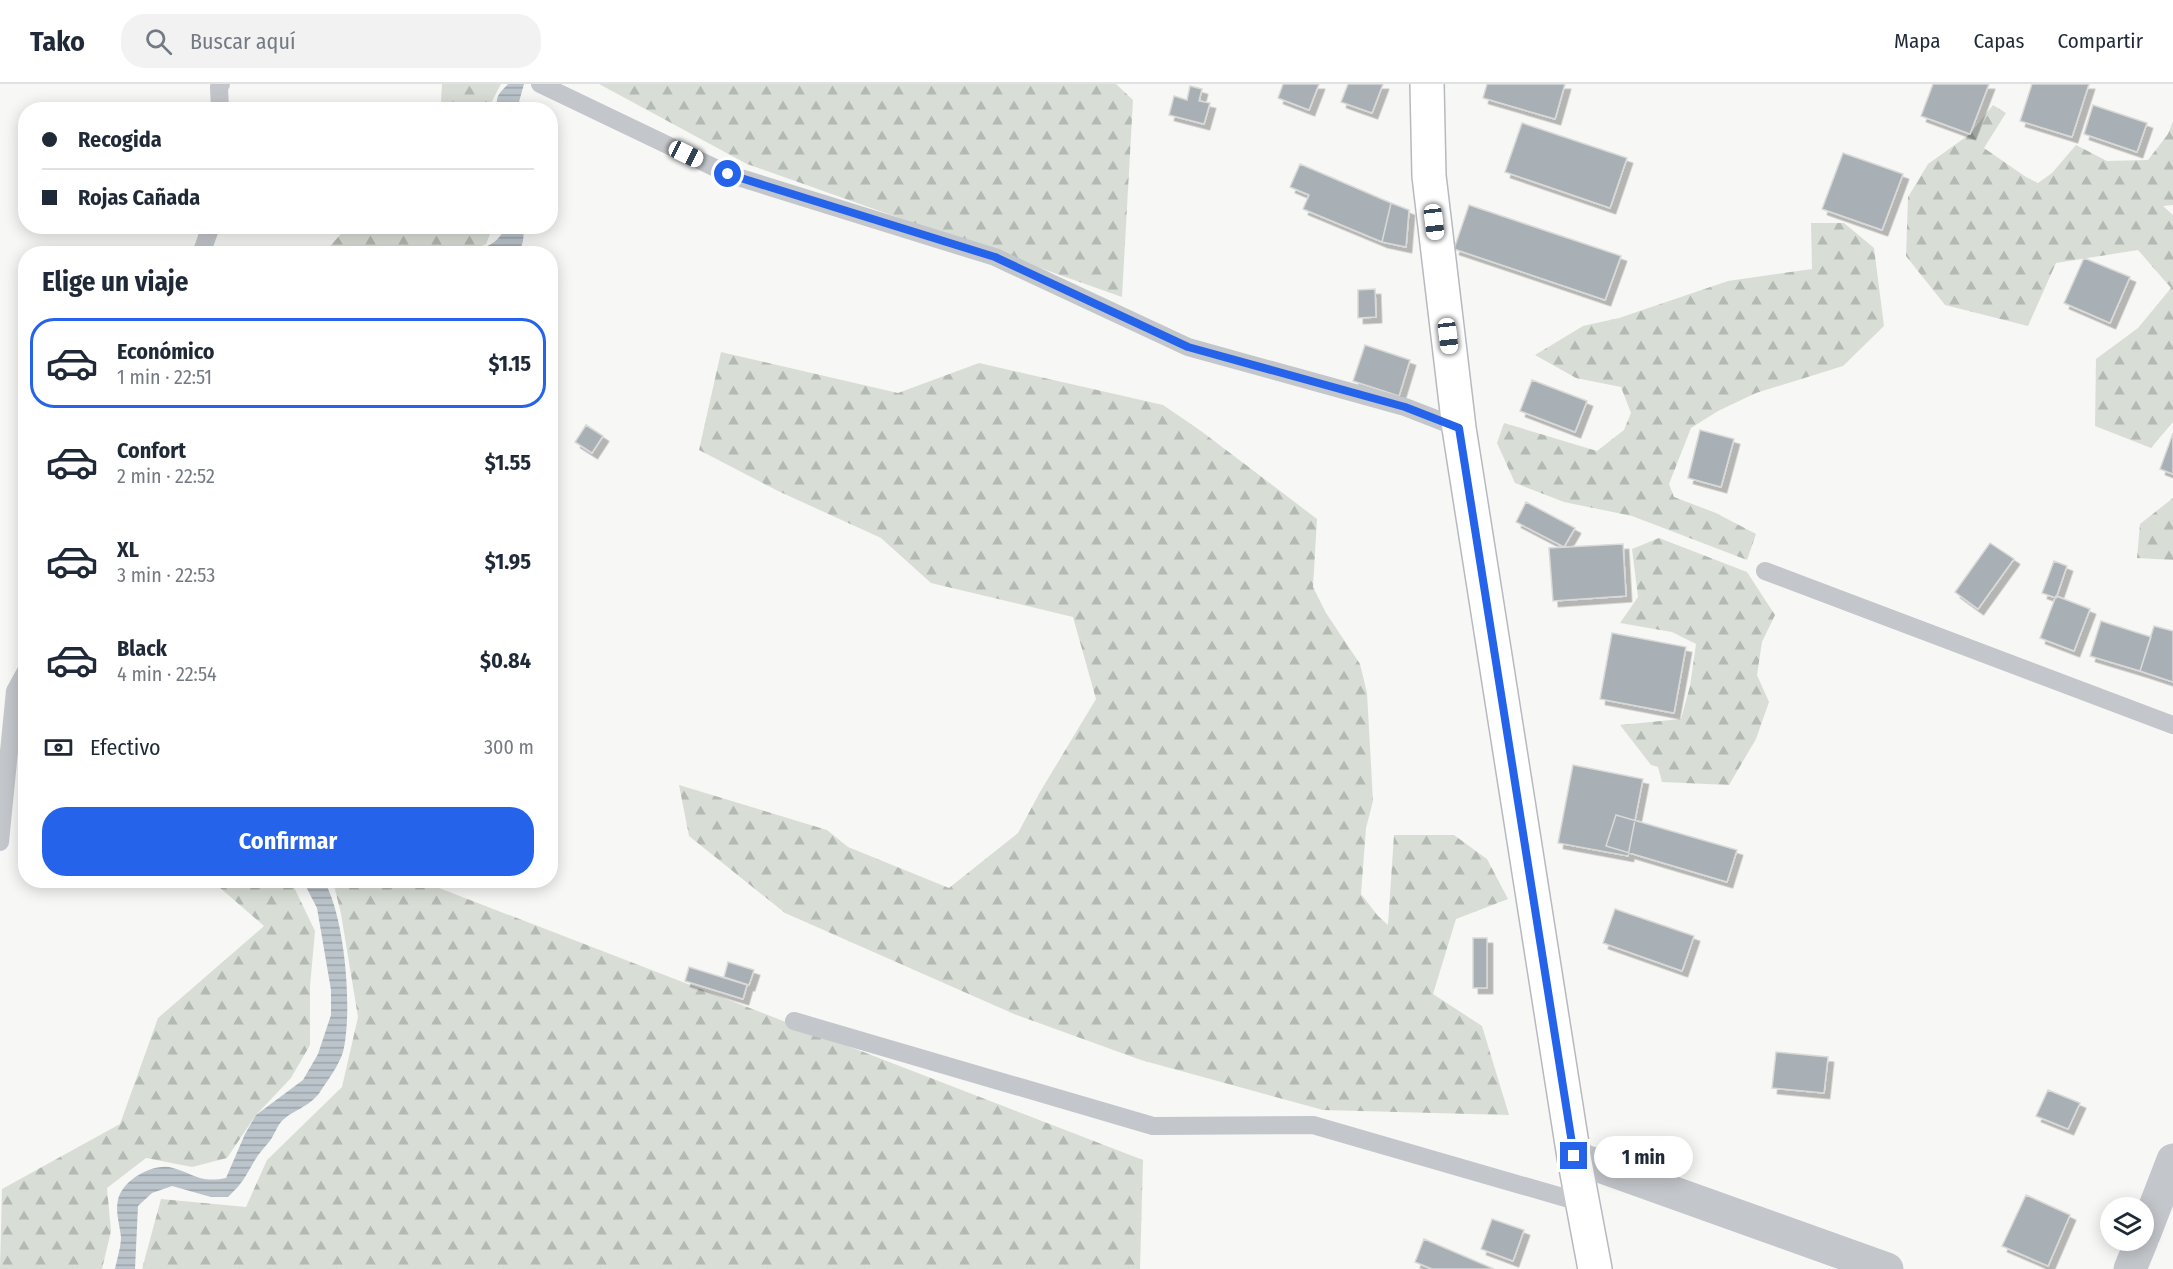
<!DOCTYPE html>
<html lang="es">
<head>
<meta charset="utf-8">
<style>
  :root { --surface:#fff; --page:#f2f2f3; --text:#1f2937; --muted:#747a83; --line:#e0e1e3; --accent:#2563eb }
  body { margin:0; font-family:"Fira Sans Condensed",sans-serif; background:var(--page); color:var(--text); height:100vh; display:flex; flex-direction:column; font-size:22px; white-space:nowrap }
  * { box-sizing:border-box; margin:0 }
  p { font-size:20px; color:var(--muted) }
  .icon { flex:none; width:33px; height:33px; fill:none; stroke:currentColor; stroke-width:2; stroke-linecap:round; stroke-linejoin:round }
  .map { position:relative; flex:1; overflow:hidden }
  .panel { position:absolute; left:18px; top:162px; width:540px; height:642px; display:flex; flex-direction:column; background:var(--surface); border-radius:24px; box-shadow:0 3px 15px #0003 }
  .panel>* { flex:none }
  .hud { position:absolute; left:18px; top:18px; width:540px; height:132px; border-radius:24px; box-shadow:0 3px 15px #0003; display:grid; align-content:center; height:132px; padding:0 24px; background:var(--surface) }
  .controls { position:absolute; left:2100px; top:1113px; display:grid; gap:12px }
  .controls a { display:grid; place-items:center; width:54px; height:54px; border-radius:50%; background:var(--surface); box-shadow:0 3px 15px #0003; font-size:30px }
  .end { position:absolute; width:27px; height:27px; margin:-14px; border:8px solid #2563eb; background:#fff; box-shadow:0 0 0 3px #fff }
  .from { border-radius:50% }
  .bubble { position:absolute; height:42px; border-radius:21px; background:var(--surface); box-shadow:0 3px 15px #0003; font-size:20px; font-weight:700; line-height:42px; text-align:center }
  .car { position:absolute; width:18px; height:36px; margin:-18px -9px; border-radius:8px; box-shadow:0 0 4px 2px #0007; background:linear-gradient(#fff 24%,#345 0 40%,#fff 0 76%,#345 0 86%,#fff 0) }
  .hud b { display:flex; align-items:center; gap:21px; height:57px; font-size:22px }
  .hud b+b { border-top:2px solid var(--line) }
  .hud i { width:15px; height:15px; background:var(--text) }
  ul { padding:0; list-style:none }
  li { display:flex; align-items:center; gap:18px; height:90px; margin:0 12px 9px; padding:0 12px; border:3px solid transparent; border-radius:24px }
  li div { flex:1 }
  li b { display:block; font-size:22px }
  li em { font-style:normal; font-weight:700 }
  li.active { border-color:var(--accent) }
  li>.icon { width:54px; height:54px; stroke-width:1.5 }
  h2 { padding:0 24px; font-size:27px; line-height:72px }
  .pay { display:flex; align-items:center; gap:15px; height:66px; padding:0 24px; font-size:22px }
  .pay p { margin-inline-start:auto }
  .cta { display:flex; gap:12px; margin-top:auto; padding:12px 24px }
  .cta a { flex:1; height:69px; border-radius:24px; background:var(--accent); color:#fff; font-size:24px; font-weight:700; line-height:69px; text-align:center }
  header { display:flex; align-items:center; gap:36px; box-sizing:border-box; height:84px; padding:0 30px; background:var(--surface); border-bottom:2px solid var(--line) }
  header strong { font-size:28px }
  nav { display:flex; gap:33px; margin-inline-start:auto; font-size:21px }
  .search { width:420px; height:54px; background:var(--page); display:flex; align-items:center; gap:15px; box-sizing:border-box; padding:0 21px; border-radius:24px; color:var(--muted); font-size:22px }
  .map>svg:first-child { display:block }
</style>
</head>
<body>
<header>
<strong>Tako</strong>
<div class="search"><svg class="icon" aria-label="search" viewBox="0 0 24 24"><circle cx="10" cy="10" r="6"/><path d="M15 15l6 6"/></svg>Buscar aquí</div>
<nav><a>Mapa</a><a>Capas</a><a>Compartir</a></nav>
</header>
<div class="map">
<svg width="2173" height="1185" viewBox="0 0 2173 1185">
  <defs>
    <pattern id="forest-firs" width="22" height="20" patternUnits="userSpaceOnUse" patternTransform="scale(1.5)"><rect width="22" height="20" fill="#d8ded6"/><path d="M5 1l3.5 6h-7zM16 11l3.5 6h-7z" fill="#b3b9b3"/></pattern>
    <pattern id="water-rules" width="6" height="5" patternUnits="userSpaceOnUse" patternTransform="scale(1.5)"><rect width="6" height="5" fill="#bbc4ca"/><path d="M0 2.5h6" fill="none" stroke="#9ca4aa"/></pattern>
    <filter id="shadow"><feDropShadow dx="5.5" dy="5.5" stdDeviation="0" flood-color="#0004"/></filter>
  </defs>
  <rect width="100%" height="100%" fill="#f7f7f5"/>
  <path fill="url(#forest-firs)" d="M442,0H501L488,25H436L441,18Z
    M599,0H1116L1133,16L1122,213L747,80Z
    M1993,21L2006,29L1984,64L2026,93L2038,99L2052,89L2076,61L2107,77L2148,76L2168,50L2173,37V121L2163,122L2173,131V338L2151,364L2095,342L2096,275L2138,244L2171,204L2138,166L2056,179L2028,242L1945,221L1906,172L1908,113L1928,80L1970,50Z
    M1811,139H1844L1874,164L1884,242L1843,282L1756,309L1718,327L1691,344L1669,400L1674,413L1716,429L1756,450L1747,476L1632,432L1564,418L1515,399L1497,359L1504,339L1597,367L1624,346L1631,329L1621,303L1576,294L1535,271L1583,242L1619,234L1728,197L1812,185Z
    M347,143V142L493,143L486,160L467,169H324Z
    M721,268L898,309L979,279L1163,321L1201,347L1317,435L1313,503L1326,529L1360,580L1367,609L1373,717L1366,744L1361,810L1378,832L1388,841L1394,751H1454L1487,775L1508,815L1456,835L1433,910L1482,942L1509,1031L1323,1026L1141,976L1014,930L785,829L689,752L679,701L827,746L848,763L949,804L1018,749L1040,708L1096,615L1073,533L931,499L881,454L778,407L699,366Z
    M2173,414V476L2137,474L2140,440Z
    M1659,454L1747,488L1775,531L1762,558L1757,591L1769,618L1756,655L1729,701L1662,698L1658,683L1651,681L1620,641L1681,635L1690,602L1696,560L1672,548L1620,539L1638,513L1632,465Z
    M212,797H291L315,847L310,902V961L291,994L256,1031L227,1074L192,1083L146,1074L107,1104L111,1147L102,1185H0L2,1105L120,1040L158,934L264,842Z
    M333,797H421L1143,1076L1140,1185H142L161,1115L246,1123L267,1076L342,1003L358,933L341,830Z"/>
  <path fill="url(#water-rules)" d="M508,0H524L517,25H499C493,13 501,8 508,0Z
    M505,143H524C523,153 525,164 514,169H469C484,164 499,160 505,143Z
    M303,797H324C345,832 353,928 343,968C339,981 328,996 320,1008C310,1023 292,1026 281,1038C276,1044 274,1052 269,1058C264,1064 259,1069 255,1076C245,1093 243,1099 228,1113H211L172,1102L152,1109L138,1122L135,1185H115C117,1175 121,1163 121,1153C120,1142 115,1127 118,1116C122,1096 154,1078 173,1084C196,1091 200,1099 226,1094L245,1050L256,1031L303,996L318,970L331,931V906L317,824Z"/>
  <path fill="#a8afb5" stroke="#d9d9d7" stroke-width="1.5" filter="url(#shadow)" d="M1283,0H1319L1309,26L1278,14Z
    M1348,0H1383L1372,29L1341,18Z
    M1487,0H1565L1555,35L1483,14Z
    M1933,0H1989L1970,50L1921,32Z
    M2032,0H2089L2072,53L2020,37Z
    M1190,2L1202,5L1199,17L1210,19L1204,40L1169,31L1174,12L1187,16Z
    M2093,21L2147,39L2137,68L2084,50Z
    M1522,39L1627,74L1610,124L1505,88Z
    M1843,69L1903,90L1882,146L1822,125Z
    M1300,80L1391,119L1382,158L1303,125L1309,111L1290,103Z
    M1391,119L1409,126L1406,163L1382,158Z
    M1469,121L1621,172L1605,216L1454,165Z
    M2084,174L2130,193L2110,239L2064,219Z
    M1375,205L1376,233L1358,234V206Z
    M1365,261L1410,276L1399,312L1353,297Z
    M1532,296L1587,317L1575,348L1520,327Z
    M586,341L603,352L592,369L575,358Z
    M1700,346L1734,355L1721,403L1688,394Z
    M2173,349V390L2160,385Z
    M1526,418L1575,444L1564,463L1516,438Z
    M1990,459L2014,475L1978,525L1955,508Z
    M1623,460L1626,512L1553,517L1549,464Z
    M2054,477L2067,482L2056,514L2042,509Z
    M2056,512L2090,525L2074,567L2040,554Z
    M2101,537L2151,553L2140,587L2090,572Z
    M2154,542L2173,547V598L2140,587Z
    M1612,549L1686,563L1674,629L1600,615Z
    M1573,681L1643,695L1628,772L1558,759Z
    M1616,731L1737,766L1727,798L1606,762Z
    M1615,825L1694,852L1682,887L1603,859Z
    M1473,854H1487V904H1473Z
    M728,878L754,886L749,901L724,893Z
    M689,883L747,901L743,915L685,897Z
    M1776,968L1828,973L1824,1009L1772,1004Z
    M2048,1006L2080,1019L2068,1045L2036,1032Z
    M2026,1111L2070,1131L2048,1182L2002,1162Z
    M1492,1135L1524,1146L1513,1177L1481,1165Z
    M1424,1155L1494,1185H1432L1415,1178Z"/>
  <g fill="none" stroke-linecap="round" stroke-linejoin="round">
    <defs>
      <path id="secondary" d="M1427,0L1429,92L1459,344L1574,1073L1595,1185"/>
    </defs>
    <use href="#secondary" stroke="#b6babe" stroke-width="36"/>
    <path stroke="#c3c6ca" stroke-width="18" d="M540,0L728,90L995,173L1188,263L1405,323L1459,344
      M220,26L219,3L221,0
      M201,170L211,142
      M1765,487L2173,641
      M0,758L15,607L26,587
      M794,937L1153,1042L1313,1041L1583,1119"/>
    <path stroke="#c3c6ca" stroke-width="33" d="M1574,1073L1887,1185
      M2144,1151L2173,1076
      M2130,1185L2142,1156"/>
    <use href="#secondary" stroke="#fff" stroke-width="33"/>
  </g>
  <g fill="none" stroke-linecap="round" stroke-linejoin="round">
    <path stroke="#2563eb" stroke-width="8" d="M728,90L995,173L1188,263L1405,323L1459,344L1574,1072"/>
  </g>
</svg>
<div class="controls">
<a><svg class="icon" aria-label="layers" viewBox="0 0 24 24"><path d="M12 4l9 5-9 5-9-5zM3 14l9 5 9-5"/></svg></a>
</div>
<i class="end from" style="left:728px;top:90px"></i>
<i class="end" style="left:1574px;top:1072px"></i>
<div class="bubble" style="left:1594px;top:1052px;width:99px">1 min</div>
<i class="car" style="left:686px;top:70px;rotate:116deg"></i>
<i class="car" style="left:1434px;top:138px;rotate:173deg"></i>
<i class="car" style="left:1448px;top:252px;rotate:173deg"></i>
<div class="hud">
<b><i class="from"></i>Recogida</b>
<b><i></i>Rojas Cañada</b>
</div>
<section class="panel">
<h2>Elige un viaje</h2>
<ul>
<li class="active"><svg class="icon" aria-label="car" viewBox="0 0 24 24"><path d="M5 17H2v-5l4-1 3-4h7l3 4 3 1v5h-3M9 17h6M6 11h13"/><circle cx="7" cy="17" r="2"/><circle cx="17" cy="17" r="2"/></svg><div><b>Económico</b><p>1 min · 22:51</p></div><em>$1.15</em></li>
<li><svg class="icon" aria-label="car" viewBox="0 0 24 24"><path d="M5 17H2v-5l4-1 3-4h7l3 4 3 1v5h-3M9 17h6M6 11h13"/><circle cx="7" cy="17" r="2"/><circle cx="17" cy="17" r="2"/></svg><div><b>Confort</b><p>2 min · 22:52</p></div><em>$1.55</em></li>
<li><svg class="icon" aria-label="car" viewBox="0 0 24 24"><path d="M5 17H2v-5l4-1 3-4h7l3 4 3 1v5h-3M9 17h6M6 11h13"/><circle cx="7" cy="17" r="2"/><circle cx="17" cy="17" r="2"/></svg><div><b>XL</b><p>3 min · 22:53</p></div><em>$1.95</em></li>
<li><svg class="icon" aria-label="car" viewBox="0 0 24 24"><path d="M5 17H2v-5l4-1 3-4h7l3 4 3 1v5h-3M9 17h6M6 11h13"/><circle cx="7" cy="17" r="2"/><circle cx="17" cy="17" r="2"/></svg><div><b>Black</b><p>4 min · 22:54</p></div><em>$0.84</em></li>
</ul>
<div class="pay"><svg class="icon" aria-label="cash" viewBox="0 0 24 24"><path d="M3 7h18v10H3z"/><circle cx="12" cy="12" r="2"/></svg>Efectivo<p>300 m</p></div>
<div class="cta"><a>Confirmar</a></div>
</section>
</div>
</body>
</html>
